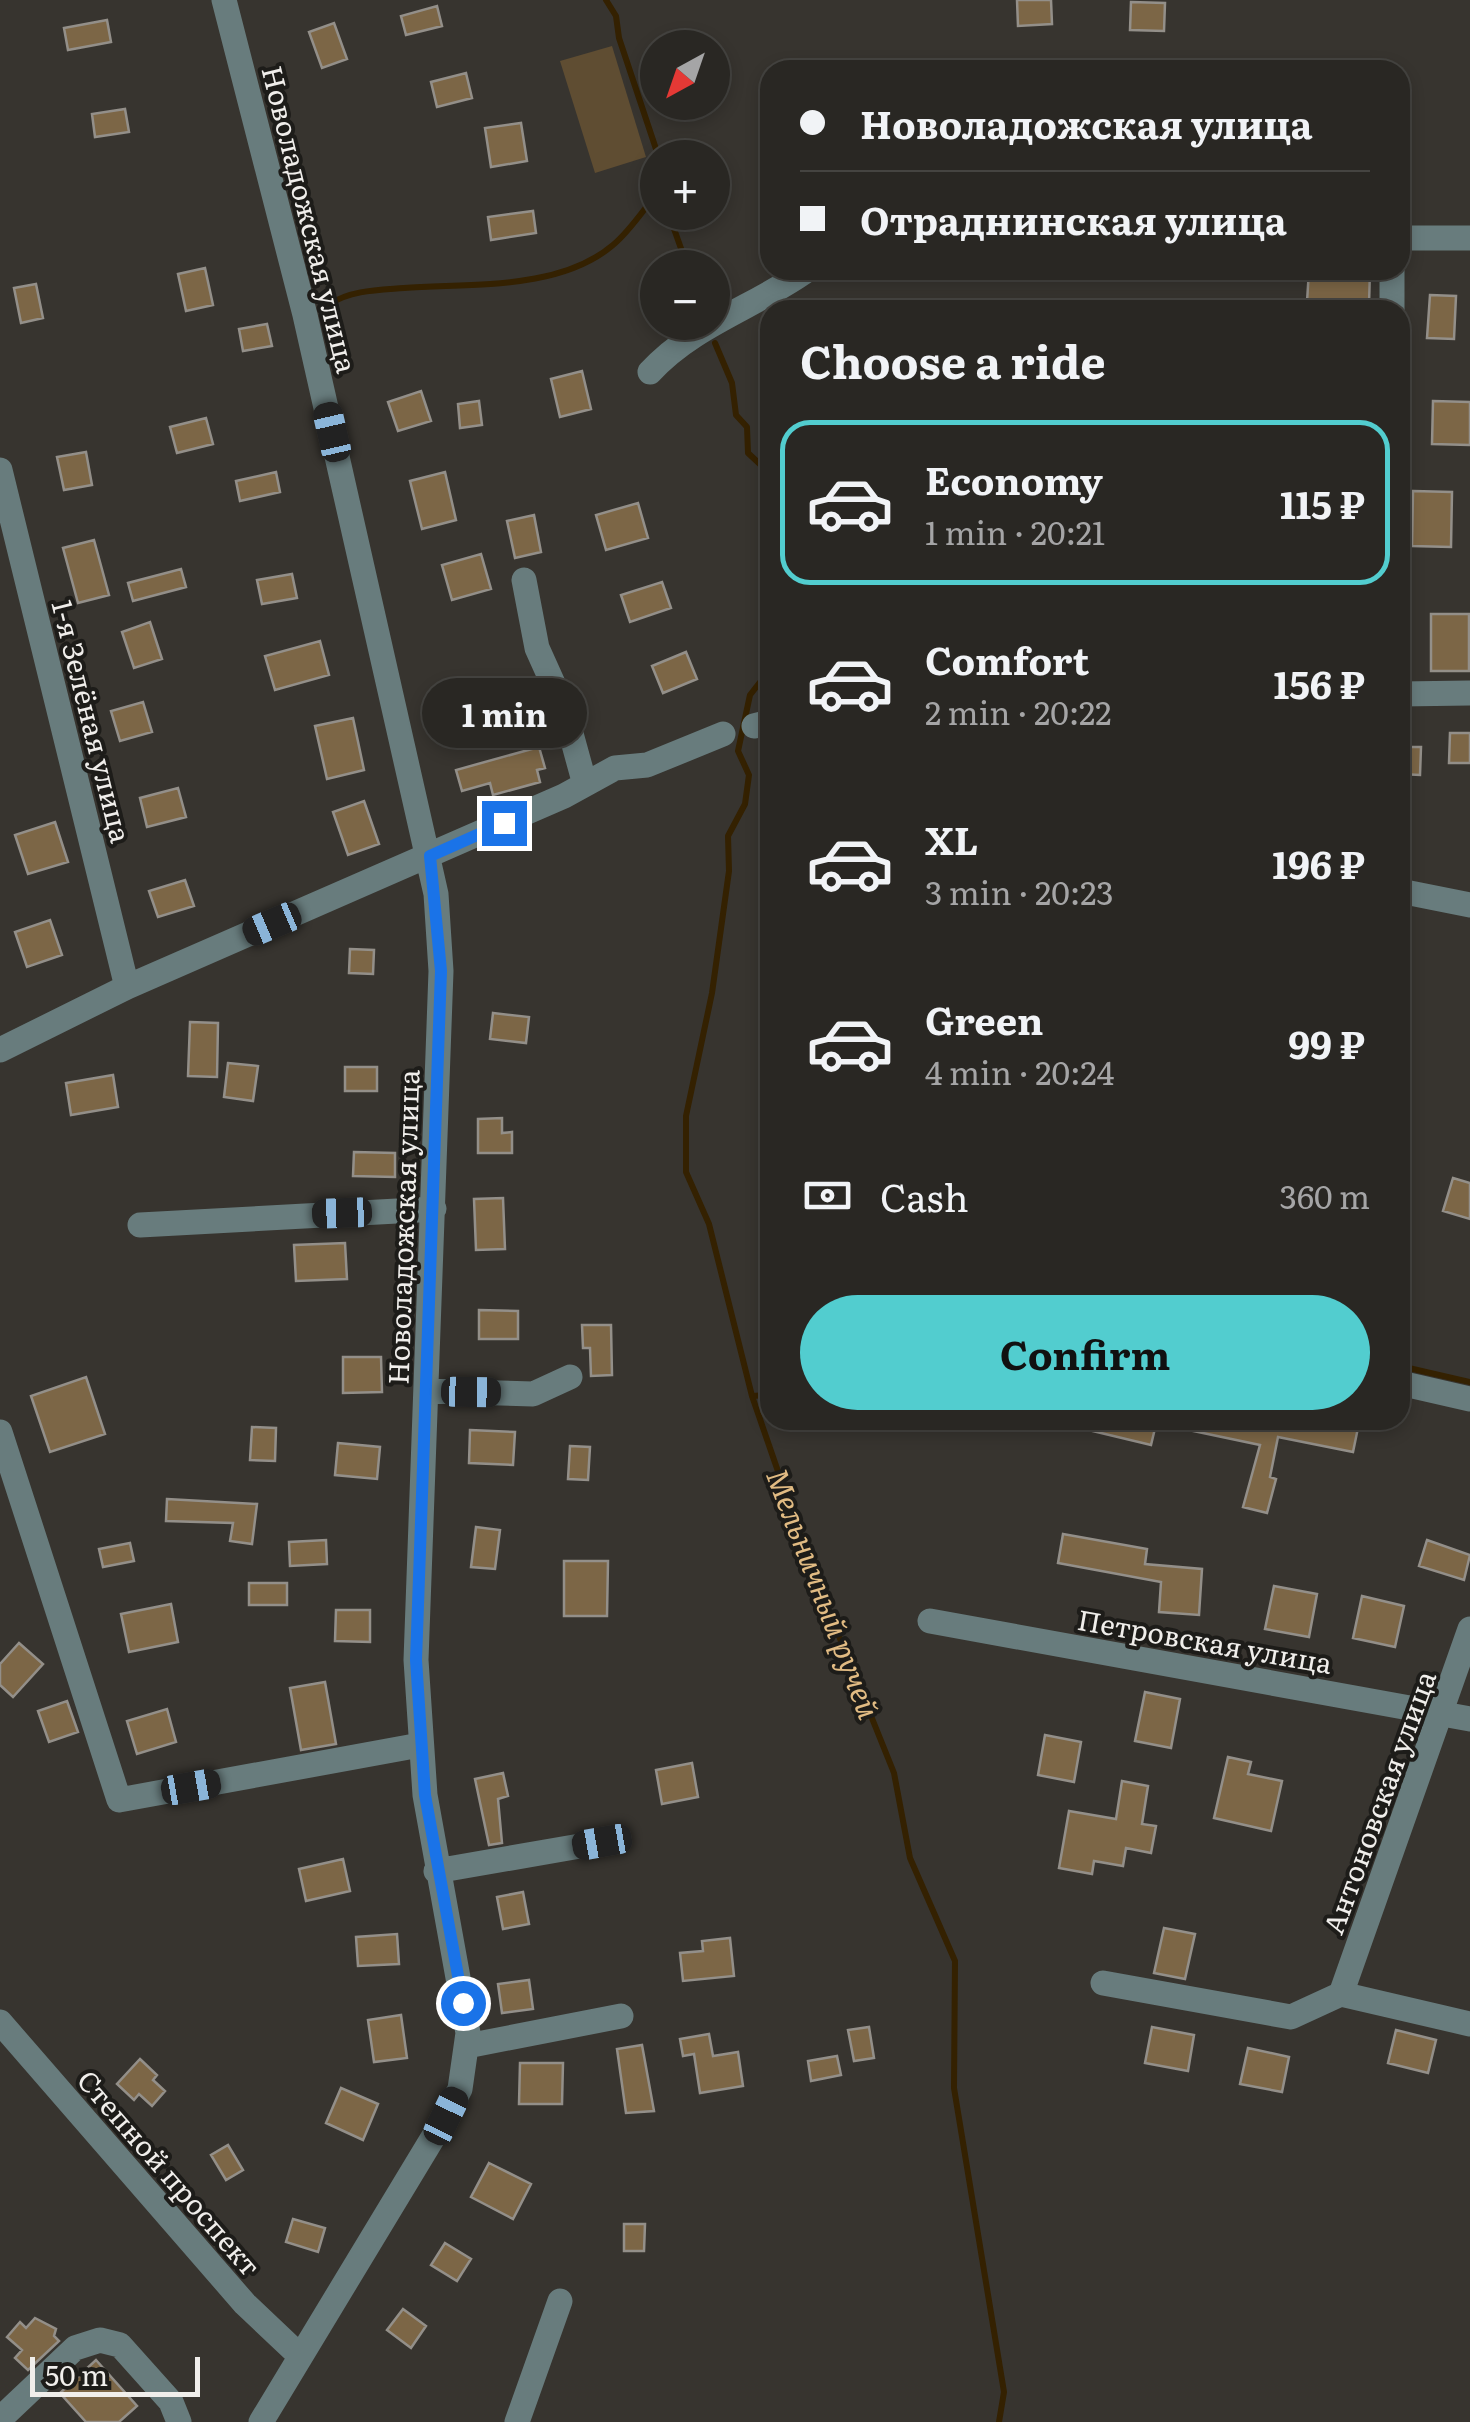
<!DOCTYPE html>
<html lang="en">
<head>
<meta charset="utf-8">
<style>
  :root { --surface:#292723; --page:#312f2b; --text:#f1f3f6; --muted:#a5a5a6; --line:#454441; --accent:#52cdcf }
  body { margin:0; font-family:Literata,serif; background:var(--page); color:var(--text); height:100vh; display:flex; flex-direction:column; font-size:38px; white-space:nowrap }
  * { box-sizing:border-box; margin:0 }
  p { font-size:32px; color:var(--muted) }
  .icon { flex:none; width:55px; height:55px; fill:none; stroke:currentColor; stroke-width:2; stroke-linecap:round; stroke-linejoin:round }
  .map { position:relative; flex:1; overflow:hidden }
  .details { position:absolute; left:760px; top:300px; width:650px; height:1130px; display:flex; flex-direction:column; background:var(--surface); border-radius:30px; box-shadow:0 5px 15px #0003,0 0 0 2px var(--line) }
  .details>* { flex:none }
  .top-card { position:absolute; left:760px; top:60px; width:650px; height:220px; border-radius:30px; box-shadow:0 5px 15px #0003,0 0 0 2px var(--line); display:grid; align-content:center; height:220px; padding:0 40px; background:var(--surface) }
  .needle { width:65px; rotate:220deg }
  .controls { position:absolute; left:640px; top:30px; display:grid; gap:20px }
  .controls a { display:grid; place-items:center; width:90px; height:90px; border-radius:50%; background:var(--surface); box-shadow:0 5px 15px #0003,0 0 0 2px var(--line); font-size:50px }
  .scale { position:absolute; left:30px; bottom:25px; width:170px; box-sizing:border-box; padding-left:10px; border:5px solid #f0eeeb; border-top:0; font-size:28px; line-height:35px; white-space:nowrap; color:#f0eeeb; -webkit-text-stroke:8px #1d1c19; paint-order:stroke }
  .end { position:absolute; width:45px; height:45px; margin:-22px; border:12px solid #1a73e8; background:#fff; box-shadow:0 0 0 5px #fff }
  .from { border-radius:50% }
  .bubble { position:absolute; height:70px; border-radius:35px; background:var(--surface); box-shadow:0 5px 15px #0003,0 0 0 2px var(--line); font-size:32px; font-weight:700; line-height:70px; text-align:center }
  .car { position:absolute; width:30px; height:60px; margin:-30px -15px; border-radius:12px; box-shadow:0 0 8px 2px #0007; background:linear-gradient(#222 24%,#8ab4d8 0 40%,#222 0 76%,#8ab4d8 0 86%,#222 0) }
  .top-card b { display:flex; align-items:center; gap:35px; height:95px; font-size:38px }
  .top-card b+b { border-top:2px solid var(--line) }
  .top-card i { width:25px; height:25px; background:var(--text) }
  ul { padding:0; list-style:none }
  li { display:flex; align-items:center; gap:30px; height:165px; margin:0 20px 15px; padding:0 20px; border:5px solid transparent; border-radius:30px }
  li div { flex:1 }
  li b { display:block; font-size:38px }
  li em { font-style:normal; font-weight:700 }
  li.on { border-color:var(--accent) }
  li>.icon { width:90px; height:90px; stroke-width:1.5 }
  h2 { padding:0 40px; font-size:45px; line-height:120px }
  .pay { display:flex; align-items:center; gap:25px; height:110px; padding:0 40px; font-size:38px }
  .pay p { margin-inline-start:auto }
  .action { display:flex; gap:20px; margin-top:auto; padding:20px 40px }
  .action a { flex:1; height:115px; border-radius:60px; background:var(--accent); color:#111; font-size:40px; font-weight:700; line-height:115px; text-align:center }
  .map>svg:first-child { display:block }
</style>
</head>
<body>
<div class="map">
<svg width="1470" height="2422" viewBox="0 0 1470 2422">
  <rect width="100%" height="100%" fill="#37342f"/>
  <path fill="#5f4d32" d="M612,46L646,157L595,173L560,61Z"/>
  <g fill="none" stroke-linecap="round" stroke-linejoin="round">
    <path stroke="#342101" stroke-width="6" d="M606,0L616,16L619,38L659,158
      M668,212L688,268
      M330,304C351,290 380,290 404,288C470,283 559,291 613,245C630,231 644,209 658,192
      M715,343L732,383L736,415L747,427L748,453L763,467L762,484L770,503
      M770,657L764,677L750,695L738,751L749,775L745,804L728,836L729,871L712,993L686,1116V1172L709,1224L752,1396L810,1564L894,1773L910,1858L955,1961L954,2088L1004,2392L999,2422
      M1400,1366L1470,1382
      M752,1396L770,1395"/>
  </g>
  <path fill="#7c6646" stroke="#938f89" stroke-width="2.5" d="M1017,0H1051L1052,24L1018,26Z
    M1131,2L1165,3L1164,31L1130,30Z
    M437,6L442,26L406,35L401,16Z
    M107,20L111,42L68,50L64,28Z
    M334,23L347,59L322,68L309,32Z
    M466,73L472,98L437,107L431,82Z
    M125,109L129,132L95,137L92,114Z
    M521,123L527,161L491,167L485,128Z
    M533,211L536,233L491,240L488,217Z
    M205,268L213,305L186,311L178,274Z
    M1309,270H1370L1369,305L1307,302Z
    M36,284L43,318L21,323L14,288Z
    M1430,295L1456,296L1454,339L1427,338Z
    M267,324L272,346L243,351L239,329Z
    M582,371L591,409L560,417L551,379Z
    M421,391L431,421L398,431L388,402Z
    M479,401L482,425L460,428L458,404Z
    M1433,401L1470,402V445L1432,444Z
    M206,418L213,444L177,453L170,427Z
    M86,452L92,485L64,490L57,457Z
    M276,472L280,492L240,501L236,481Z
    M445,472L456,520L422,529L410,481Z
    M1413,491L1452,492L1451,547L1412,546Z
    M638,503L648,538L606,550L596,515Z
    M534,515L541,552L515,558L507,521Z
    M94,540L109,595L78,603L63,548Z
    M481,554L491,589L452,600L442,565Z
    M181,569L186,587L133,601L128,583Z
    M292,574L297,598L262,604L257,580Z
    M662,582L671,608L630,622L621,595Z
    M1431,614H1469V671H1431Z
    M150,622L162,659L134,668L122,632Z
    M320,641L329,675L275,690L265,656Z
    M686,652L697,679L663,693L652,666Z
    M471,688L475,710L465,711L467,728L445,732L438,694Z
    M143,702L152,732L120,741L111,711Z
    M353,718L364,770L327,779L315,726Z
    M1450,733H1470V763H1449Z
    M539,747L545,768L537,770L540,782L493,795L490,783L462,791L456,770Z
    M1400,747H1421L1420,775L1400,774Z
    M178,788L186,817L147,827L140,798Z
    M364,801L379,844L348,855L333,812Z
    M55,822L68,862L28,874L15,835Z
    M185,880L194,906L158,917L149,891Z
    M50,920L62,955L27,967L15,932Z
    M350,949L374,950L373,974L349,973Z
    M493,1013L529,1017L526,1043L490,1039Z
    M190,1022L218,1023L217,1077L188,1076Z
    M228,1063L258,1066L253,1101L224,1097Z
    M345,1067H377V1091H345Z
    M113,1075L118,1107L71,1115L66,1083Z
    M502,1118V1133L512,1132V1153H478V1119Z
    M354,1152L395,1153V1177L353,1176Z
    M1453,1178L1470,1183V1219L1443,1211Z
    M503,1198L505,1249L476,1250L474,1199Z
    M345,1243L347,1279L296,1281L294,1245Z
    M479,1310L518,1311V1339H479Z
    M582,1325H611L612,1375L591,1376L590,1348H583Z
    M343,1357H381L382,1392L343,1393Z
    M86,1377L105,1434L50,1452L31,1396Z
    M1077,1420H1157L1151,1445L1076,1427Z
    M1180,1420H1347L1359,1423L1353,1452L1278,1437L1270,1477L1276,1479L1267,1513L1243,1507L1260,1445L1179,1428Z
    M252,1427L276,1428L275,1461L250,1460Z
    M470,1430L515,1432L513,1465L469,1463Z
    M338,1443L380,1447L377,1479L335,1475Z
    M570,1446L590,1447L588,1480L568,1479Z
    M167,1499L257,1504L252,1544L230,1541L233,1523L166,1521Z
    M476,1527L500,1530L495,1569L471,1567Z
    M1063,1534L1147,1549L1145,1564L1202,1569L1199,1615L1159,1612L1161,1582L1058,1563Z
    M326,1540L327,1564L290,1566L289,1542Z
    M1427,1540L1470,1555L1464,1580L1419,1566Z
    M130,1543L134,1561L103,1567L99,1549Z
    M564,1561H608L607,1616H564Z
    M249,1583H287V1605H249Z
    M1274,1586L1317,1594L1309,1637L1265,1629Z
    M1362,1596L1404,1606L1395,1647L1353,1638Z
    M171,1604L178,1642L129,1652L121,1614Z
    M336,1610H370V1642L335,1641Z
    M19,1643L43,1664L13,1697L0,1685V1664Z
    M325,1682L336,1744L301,1750L290,1688Z
    M1145,1692L1180,1699L1171,1748L1135,1741Z
    M67,1701L78,1732L49,1742L38,1711Z
    M167,1709L176,1742L137,1754L127,1721Z
    M1045,1735L1081,1742L1074,1782L1038,1775Z
    M1228,1757L1251,1762L1248,1774L1282,1781L1271,1831L1214,1818Z
    M692,1763L698,1797L662,1804L656,1770Z
    M503,1773L508,1796L498,1799L502,1843L489,1845L475,1779Z
    M1122,1781L1148,1786L1142,1824L1156,1826L1151,1853L1126,1848L1123,1866L1094,1861L1092,1874L1059,1868L1069,1811L1116,1819Z
    M343,1859L350,1891L306,1901L299,1869Z
    M523,1892L529,1924L503,1929L497,1897Z
    M1164,1928L1195,1934L1185,1979L1154,1973Z
    M397,1934L399,1964L358,1966L356,1937Z
    M730,1938L734,1976L683,1981L680,1953L703,1951L702,1941Z
    M529,1980L533,2009L502,2013L498,1984Z
    M401,2015L407,2058L374,2062L368,2020Z
    M869,2027L874,2058L854,2061L848,2030Z
    M1152,2027L1194,2035L1188,2071L1145,2063Z
    M1396,2030L1436,2040L1428,2073L1388,2063Z
    M709,2034L713,2056L738,2052L743,2086L700,2093L694,2054L683,2056L680,2039Z
    M642,2045L654,2111L626,2113L617,2049Z
    M1248,2048L1289,2057L1282,2092L1240,2084Z
    M837,2056L841,2075L811,2081L808,2061Z
    M140,2059L157,2075L153,2080L165,2091L152,2106L139,2094L134,2100L117,2084Z
    M520,2063H563L562,2104H519Z
    M341,2088L378,2104L363,2140L326,2123Z
    M228,2145L243,2170L226,2180L211,2155Z
    M489,2163L531,2184L513,2219L471,2197Z
    M293,2219L325,2228L318,2252L286,2242Z
    M624,2224H645L644,2251H624Z
    M445,2243L471,2259L457,2281L431,2265Z
    M403,2309L426,2326L411,2348L387,2330Z
    M35,2318L56,2329L54,2336L59,2341L28,2370L15,2358L22,2350L7,2337L20,2322L26,2328Z
    M96,2360L137,2406L119,2422H86L60,2393Z"/>
  <g fill="none" stroke-linecap="round" stroke-linejoin="round">
    <path stroke="#687c7d" stroke-width="25" d="M224,0L305,315L436,894L441,971L416,1660L425,1795L468,2033L460,2089L446,2116L261,2422
      M1400,238H1470
      M1392,310V270
      M650,372C693,325 755,307 807,270
      M0,470L127,987
      M524,580L537,648L564,708L584,781
      M1400,694L1470,693
      M754,726L770,722
      M1400,891L1470,905
      M0,1050L127,987L564,796L615,768L647,765L723,734
      M140,1225L434,1209
      M1400,1383L1470,1399
      M426,1391L533,1394L570,1377
      M0,1432L119,1800L420,1745
      M930,1621L1470,1719
      M436,1871L603,1842
      M1103,1983L1291,2017L1341,1994L1470,2024
      M1341,1994L1470,1629
      M0,2022L245,2304L300,2356
      M467,2046L621,2016
      M0,2419L75,2348L100,2340L120,2345L171,2402L179,2422
      M517,2422L560,2301"/>
  </g>
  <g fill="none" stroke-linecap="round" stroke-linejoin="round">
    <path stroke="#1a73e8" stroke-width="12" d="M463,2003L425,1795L416,1660L441,971L430,856L504,823"/>
  </g>
  <g text-anchor="middle" dominant-baseline="central" stroke-width="8" stroke-linejoin="round" paint-order="stroke">
    <g font-size="28" fill="#f0eeeb" stroke="#1d1c19">
      <text transform="translate(311 219) rotate(76)">Новоладожская улица</text>
      <text transform="translate(93 721) rotate(76)">1-я Зелёная улица</text>
      <text transform="translate(402 1227) rotate(-88)">Новоладожская улица</text>
      <text transform="translate(1205 1640) rotate(10)">Петровская улица</text>
      <text transform="translate(1378 1802) rotate(-70)">Антоновская улица</text>
      <text transform="translate(170 2172) rotate(49)">Степной проспект</text>
    </g>
    <g font-size="30" font-style="italic" fill="#e1bb83" stroke="#1d1c19">
      <text transform="translate(825 1593) rotate(69)">Мельничный ручей</text>
    </g>
  </g>
</svg>
<div class="controls">
<a><svg class="needle" viewBox="-14 -14 28 28"><path d="M0-13l5 13h-10z" fill="#e53935"/><path d="M0 13l5-13h-10z" fill="#a5a5a6"/></svg></a>
<a>+</a>
<a>−</a>
</div>
<div class="scale">50 m</div>
<i class="end from" style="left:463px;top:2003px"></i>
<i class="end" style="left:504px;top:823px"></i>
<div class="bubble" style="left:422px;top:678px;width:165px">1 min</div>
<i class="car" style="left:332px;top:432px;rotate:347deg"></i>
<i class="car" style="left:272px;top:924px;rotate:247deg"></i>
<i class="car" style="left:342px;top:1213px;rotate:268deg"></i>
<i class="car" style="left:471px;top:1392px;rotate:91deg"></i>
<i class="car" style="left:191px;top:1787px;rotate:80deg"></i>
<i class="car" style="left:602px;top:1842px;rotate:260deg"></i>
<i class="car" style="left:446px;top:2116px;rotate:26deg"></i>
<div class="top-card">
<b><i class="from"></i>Новоладожская улица</b>
<b><i></i>Отраднинская улица</b>
</div>
<section class="details">
<h2>Choose a ride</h2>
<ul>
<li class="on"><svg class="icon" aria-label="car" viewBox="0 0 24 24"><path d="M5 17H2v-5l4-1 3-4h7l3 4 3 1v5h-3M9 17h6M6 11h13"/><circle cx="7" cy="17" r="2"/><circle cx="17" cy="17" r="2"/></svg><div><b>Economy</b><p>1 min · 20:21</p></div><em>115 ₽</em></li>
<li><svg class="icon" aria-label="car" viewBox="0 0 24 24"><path d="M5 17H2v-5l4-1 3-4h7l3 4 3 1v5h-3M9 17h6M6 11h13"/><circle cx="7" cy="17" r="2"/><circle cx="17" cy="17" r="2"/></svg><div><b>Comfort</b><p>2 min · 20:22</p></div><em>156 ₽</em></li>
<li><svg class="icon" aria-label="car" viewBox="0 0 24 24"><path d="M5 17H2v-5l4-1 3-4h7l3 4 3 1v5h-3M9 17h6M6 11h13"/><circle cx="7" cy="17" r="2"/><circle cx="17" cy="17" r="2"/></svg><div><b>XL</b><p>3 min · 20:23</p></div><em>196 ₽</em></li>
<li><svg class="icon" aria-label="car" viewBox="0 0 24 24"><path d="M5 17H2v-5l4-1 3-4h7l3 4 3 1v5h-3M9 17h6M6 11h13"/><circle cx="7" cy="17" r="2"/><circle cx="17" cy="17" r="2"/></svg><div><b>Green</b><p>4 min · 20:24</p></div><em>99 ₽</em></li>
</ul>
<div class="pay"><svg class="icon" aria-label="cash" viewBox="0 0 24 24"><path d="M3 7h18v10H3z"/><circle cx="12" cy="12" r="2"/></svg>Cash<p>360 m</p></div>
<div class="action"><a>Confirm</a></div>
</section>
</div>
</body>
</html>
